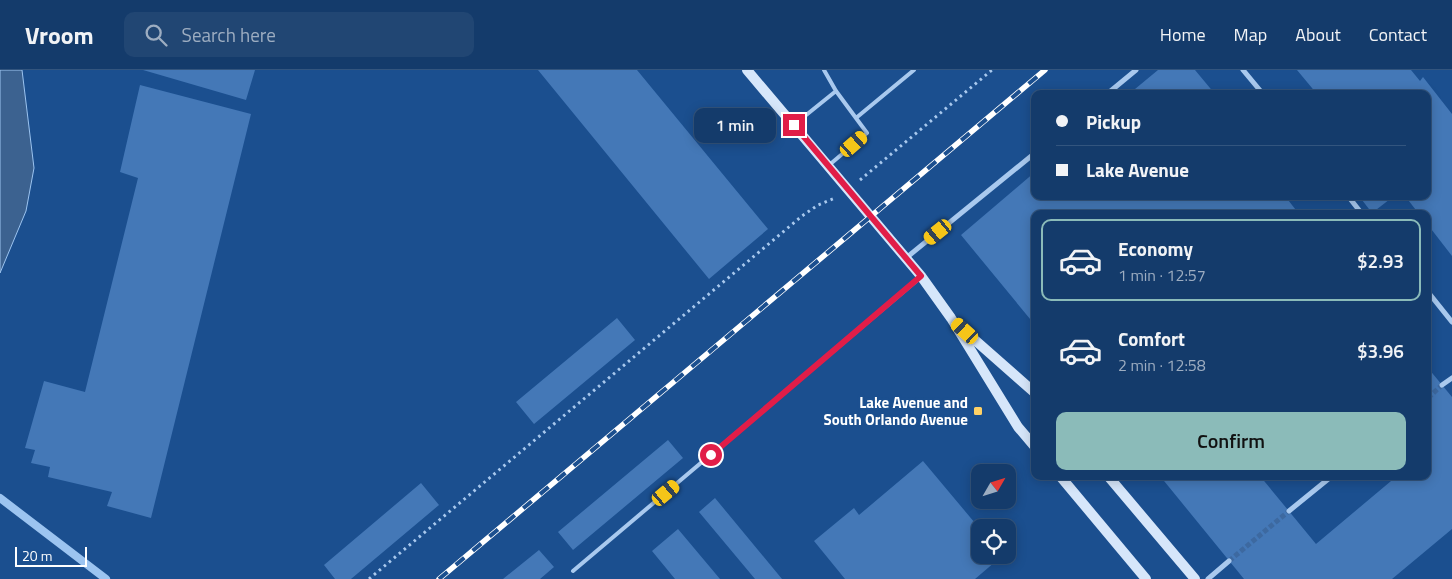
<!DOCTYPE html>
<html lang="en">
<head>
<meta charset="utf-8">
<style>
  :root { --surface:#143b6b; --page:#214673; --text:#f1f3f6; --muted:#9dadc1; --line:#33557e; --accent:#8bbbb9 }
  body { margin:0; font-family:"Titillium Web",sans-serif; background:var(--page); color:var(--text); height:100vh; display:flex; flex-direction:column; font-size:19px; white-space:nowrap }
  * { box-sizing:border-box; margin:0 }
  p { font-size:16px; color:var(--muted) }
  .icon { flex:none; width:28px; height:28px; fill:none; stroke:currentColor; stroke-width:2; stroke-linecap:round; stroke-linejoin:round }
  .map { position:relative; flex:1; overflow:hidden }
  .side { position:absolute; left:1031px; top:140px; width:400px; height:270px; display:flex; flex-direction:column; background:var(--surface); border-radius:10px; box-shadow:0 2px 12px #0003,0 0 0 1px var(--line) }
  .side>* { flex:none }
  .banner { position:absolute; left:1031px; top:20px; width:400px; height:110px; border-radius:10px; box-shadow:0 2px 12px #0003,0 0 0 1px var(--line); display:grid; align-content:center; height:110px; padding:0 25px; background:var(--surface) }
  .needle { width:32px; rotate:51deg }
  .buttons { position:absolute; left:971px; top:394px; display:grid; gap:10px }
  .buttons a { display:grid; place-items:center; width:45px; height:45px; border-radius:10px; background:var(--surface); box-shadow:0 2px 12px #0003,0 0 0 1px var(--line); font-size:25px }
  .scale { position:absolute; left:15px; bottom:12px; width:72px; box-sizing:border-box; padding-left:5px; border:2px solid #fff; border-top:0; font-size:14px; line-height:18px; white-space:nowrap; color:#fff; -webkit-text-stroke:4px #1b4f8f; paint-order:stroke }
  .end { position:absolute; width:22px; height:22px; margin:-11px; border:6px solid #e11d48; background:#fff; box-shadow:0 0 0 2px #fff }
  .from { border-radius:50% }
  .bubble { position:absolute; height:35px; border-radius:10px; background:var(--surface); box-shadow:0 2px 12px #0003,0 0 0 1px var(--line); font-size:16px; font-weight:600; line-height:35px; text-align:center }
  .car { position:absolute; width:15px; height:30px; margin:-15px -8px; border-radius:6px; box-shadow:0 0 4px 1px #0007; background:linear-gradient(#f5c518 24%,#345 0 40%,#f5c518 0 76%,#345 0 86%,#f5c518 0) }
  .banner b { display:flex; align-items:center; gap:18px; height:48px; font-size:19px }
  .banner b+b { border-top:1px solid var(--line) }
  .banner i { width:12px; height:12px; background:var(--text) }
  ul { padding:9px 0 0; list-style:none }
  li { display:flex; align-items:center; gap:15px; height:82px; margin:0 10px 8px; padding:0 15px; border:2px solid transparent; border-radius:10px }
  li div { flex:1 }
  li b { display:block; font-size:19px }
  li em { font-style:normal; font-weight:600 }
  li.selected { border-color:var(--accent) }
  li>.icon { width:45px; height:45px; stroke-width:1.5 }
  .button { display:flex; gap:10px; margin-top:auto; padding:10px 25px }
  .button a { flex:1; height:58px; border-radius:10px; background:var(--accent); color:#111; font-size:20px; font-weight:600; line-height:58px; text-align:center }
  header { display:flex; align-items:center; gap:30px; box-sizing:border-box; height:70px; padding:0 25px; background:var(--surface); border-bottom:1px solid var(--line) }
  header strong { font-size:24px }
  nav { display:flex; gap:28px; margin-inline-start:auto; font-size:18px }
  .search { width:350px; height:45px; background:var(--page); display:flex; align-items:center; gap:12px; box-sizing:border-box; padding:0 18px; border-radius:10px; color:var(--muted); font-size:19px }
  .map>svg:first-child { display:block }
</style>
</head>
<body>
<header>
<strong>Vroom</strong>
<div class="search"><svg class="icon" aria-label="search" viewBox="0 0 24 24"><circle cx="10" cy="10" r="6"/><path d="M15 15l6 6"/></svg>Search here</div>
<nav><a>Home</a><a>Map</a><a>About</a><a>Contact</a></nav>
</header>
<div class="map">
<svg width="1452" height="509" viewBox="0 0 1452 509">
  <rect width="100%" height="100%" fill="#1b4f8f"/>
  <path fill="#3c6290" stroke="#9cc4f0" d="M0,0H22L34,98L26,141L0,203Z"/>
  <g fill="none" stroke-linecap="round" stroke-linejoin="round">
    <path stroke="#9cc4f0" stroke-width="8" d="M0,428L106,509"/>
  </g>
  <path fill="#4478b7" d="M143,0H255L246,30Z
    M538,0H637L768,159L709,209Z
    M1158,0H1195L1215,24H1129Z
    M1297,0H1411L1420,11L1423,7L1452,44V186L1428,155V144H1419L1405,126H1428V24H1317Z
    M140,15L251,44L151,448L107,436L112,422L48,407L50,397L31,393L35,380L25,378L44,311L85,322L138,108L120,102Z
    M1035,102V126H1285L1299,144H1035V255L961,165Z
    M1359,126H1394L1372,143Z
    M617,248L635,270L534,354L516,332Z
    M1428,298L1452,327V459L1392,509H1244L1160,406H1260L1316,474L1397,406H1428Z
    M668,370L683,388L573,480L558,462Z
    M923,391L980,459V485L1002,486L975,509H845L814,471L854,438L859,445Z
    M421,413L439,435L351,509H335L324,495Z
    M715,428L782,509H755L699,442Z
    M678,459L720,509H675L652,481Z
    M539,480L554,497L540,509H503Z"/>
  <g fill="none" stroke-linecap="round" stroke-linejoin="round">
    <path stroke="#3d69a0" stroke-width="5" stroke-dasharray="5 2.5" stroke-linecap="butt" d="M1428,328L1442,315
      M1229,491L1289,441"/>
    <path stroke="#a9c9ee" stroke-width="3" stroke-dasharray="2.5 4" stroke-linecap="butt" d="M860,110L992,0
      M369,509L802,146L818,135L835,128"/>
    <path stroke="#a9c9ee" stroke-width="4" d="M824,0L836,21L867,63L828,96
      M856,48L914,0
      M795,54L836,21
      M573,501L921,207"/>
    <path stroke="#a9c9ee" stroke-width="5" d="M1243,0L1263,24
      M1107,24L1136,0
      M1348,126L1362,144
      M906,188L1035,83
      M1428,222L1452,252
      M1442,315L1452,308
      M1289,441L1332,406
      M1208,509L1229,491"/>
    <path stroke="#d6e6fa" stroke-width="10" d="M747,0L921,206L951,248L1018,357L1035,377
      M959,256L1035,323
      M1060,406L1146,509
      M1108,406L1195,509"/>
    <defs>
      <path id="rail" d="M439,509L1045,0"/>
    </defs>
    <use href="#rail" stroke="#fff" stroke-width="5.5"/>
    <use href="#rail" stroke="#1b4f8f" stroke-width="4" stroke-dasharray="11" stroke-linecap="butt"/>
  </g>
  <g fill="none" stroke-linecap="round" stroke-linejoin="round">
    <path stroke="#e11d48" stroke-width="6" d="M711,385L921,206L794,55"/>
  </g>
  <rect fill="#ffd166" stroke="#1b4f8f" stroke-width="2" x="973" y="336" width="10" height="10" rx="2.5"/>
  <g text-anchor="middle" dominant-baseline="central" stroke-width="5" stroke-linejoin="round" paint-order="stroke">
    <g font-size="15" font-weight="bold" fill="#fff" stroke="#1b4f8f" text-anchor="end">
      <text x="968" y="332">Lake Avenue and<tspan x="968" dy="17">South Orlando Avenue</tspan></text>
    </g>
  </g>
</svg>
<div class="buttons">
<a><svg class="needle" viewBox="-14 -14 28 28"><path d="M0-13l5 13h-10z" fill="#e53935"/><path d="M0 13l5-13h-10z" fill="#9dadc1"/></svg></a>
<a><svg class="icon" aria-label="locate" viewBox="0 0 24 24"><circle cx="12" cy="12" r="6"/><path d="M12 2v4M12 18v4M2 12h4M18 12h4"/></svg></a>
</div>
<div class="scale">20 m</div>
<i class="end from" style="left:711px;top:385px"></i>
<i class="end" style="left:794px;top:55px"></i>
<div class="bubble" style="left:694px;top:38px;width:82px">1 min</div>
<i class="car" style="left:854px;top:74px;rotate:49deg"></i>
<i class="car" style="left:938px;top:162px;rotate:231deg"></i>
<i class="car" style="left:965px;top:261px;rotate:312deg"></i>
<i class="car" style="left:666px;top:423px;rotate:50deg"></i>
<div class="banner">
<b><i class="from"></i>Pickup</b>
<b><i></i>Lake Avenue</b>
</div>
<section class="side">
<ul>
<li class="selected"><svg class="icon" aria-label="car" viewBox="0 0 24 24"><path d="M5 17H2v-5l4-1 3-4h7l3 4 3 1v5h-3M9 17h6M6 11h13"/><circle cx="7" cy="17" r="2"/><circle cx="17" cy="17" r="2"/></svg><div><b>Economy</b><p>1 min · 12:57</p></div><em>$2.93</em></li>
<li><svg class="icon" aria-label="car" viewBox="0 0 24 24"><path d="M5 17H2v-5l4-1 3-4h7l3 4 3 1v5h-3M9 17h6M6 11h13"/><circle cx="7" cy="17" r="2"/><circle cx="17" cy="17" r="2"/></svg><div><b>Comfort</b><p>2 min · 12:58</p></div><em>$3.96</em></li>
</ul>
<div class="button"><a>Confirm</a></div>
</section>
</div>
</body>
</html>
